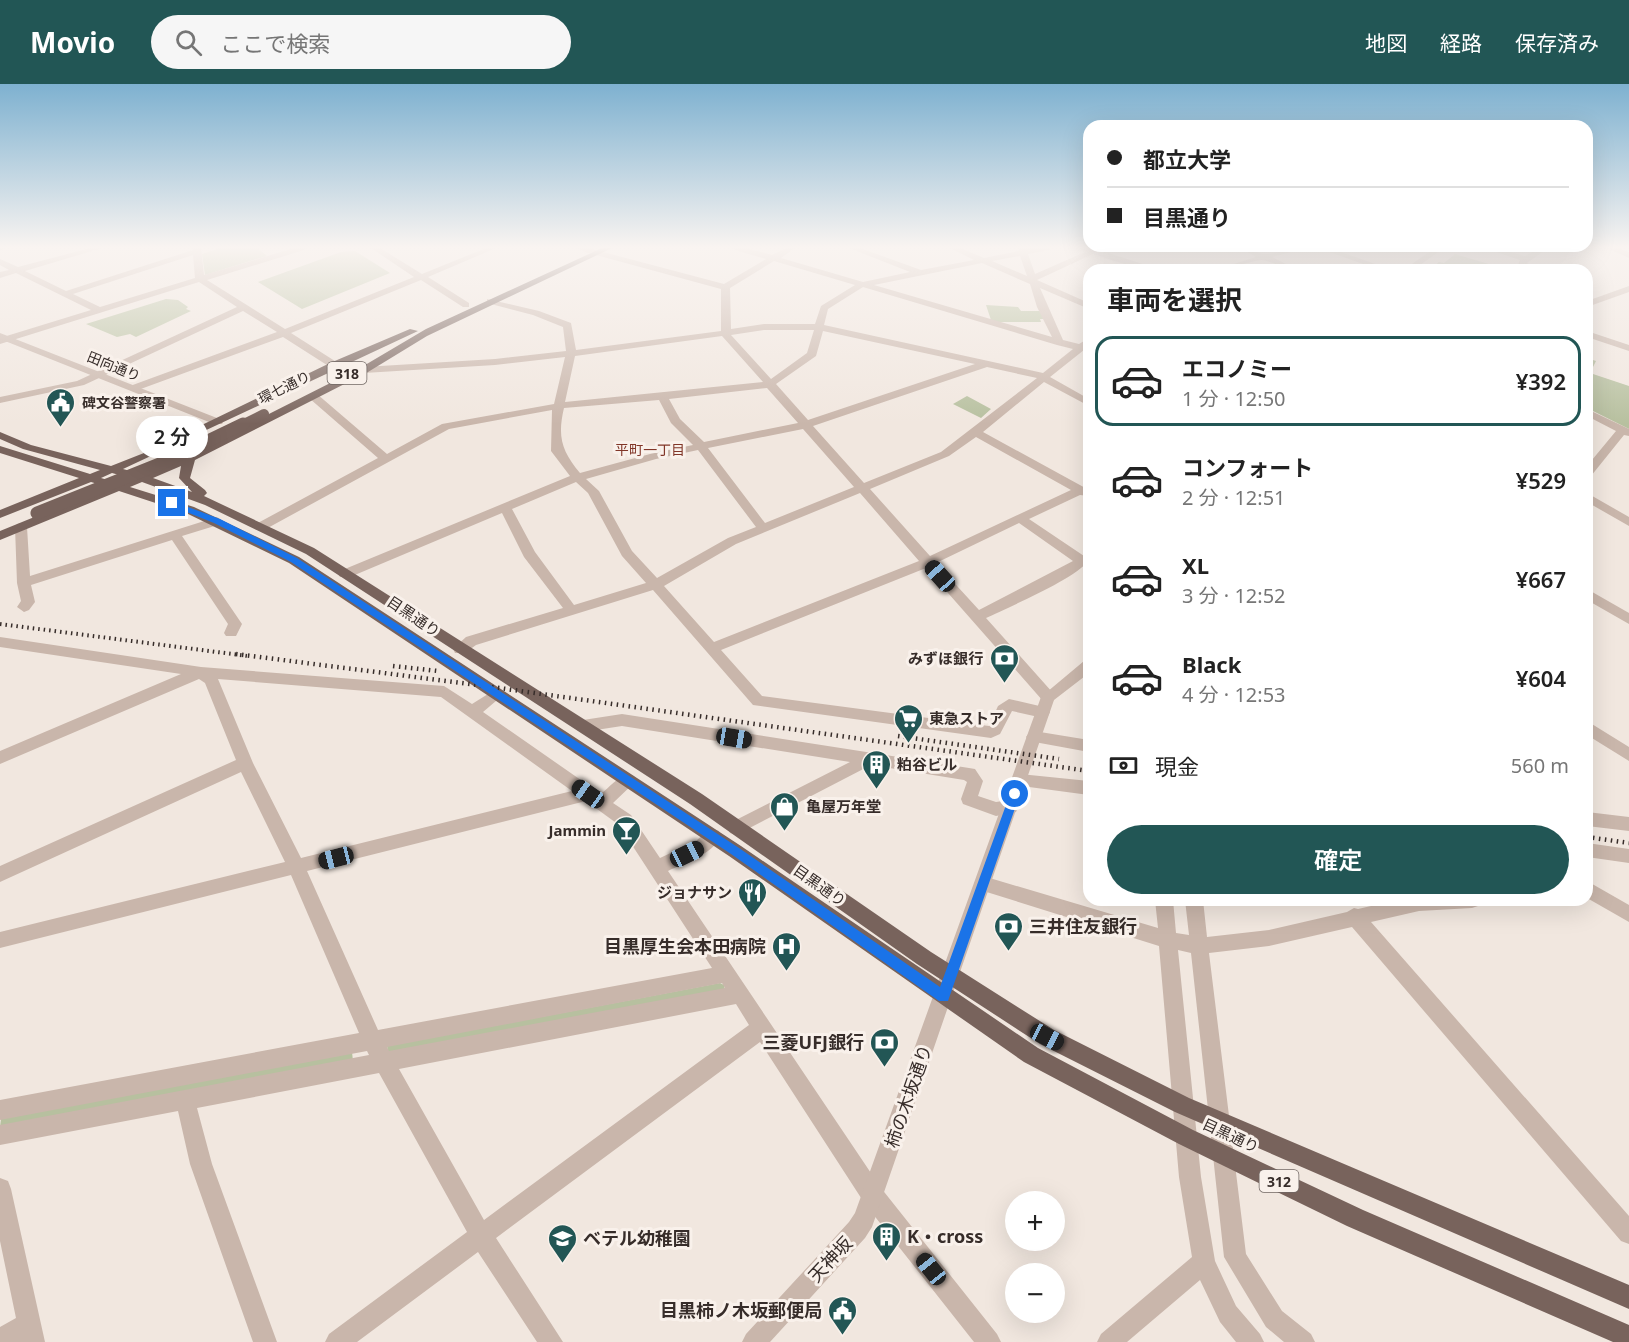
<!DOCTYPE html>
<html lang="ja">
<head>
<meta charset="utf-8">
<style>
  :root { --surface:#fff; --page:#f6f6f6; --text:#222; --muted:#767676; --line:#e0e0e0; --accent:#225655 }
  body { margin:0; font-family:"Noto Sans","Noto Sans JP",sans-serif; background:var(--page); color:var(--text); height:100vh; display:flex; flex-direction:column; font-size:22px; white-space:nowrap }
  * { box-sizing:border-box; margin:0 }
  p { font-size:20px; color:var(--muted) }
  .icon { flex:none; width:33px; height:33px; fill:none; stroke:currentColor; stroke-width:2; stroke-linecap:round; stroke-linejoin:round }
  .map { position:relative; flex:1; overflow:hidden }
  .drawer { position:absolute; left:1083px; top:180px; width:510px; height:642px; display:flex; flex-direction:column; background:var(--surface); border-radius:18px; box-shadow:0 6px 24px #0002 }
  .drawer>* { flex:none }
  .top-card { position:absolute; left:1083px; top:36px; width:510px; height:132px; border-radius:18px; box-shadow:0 6px 24px #0002; display:grid; align-content:center; height:132px; padding:0 24px; background:var(--surface) }
  .buttons { position:absolute; left:1005px; top:1107px; display:grid; gap:12px }
  .buttons a { display:grid; place-items:center; width:60px; height:60px; border-radius:50%; background:var(--surface); box-shadow:0 6px 24px #0002; font-size:30px }
  .end { position:absolute; width:27px; height:27px; margin:-14px; border:8px solid #1a73e8; background:#fff; box-shadow:0 0 0 3px #fff }
  .from { border-radius:50% }
  .bubble { position:absolute; height:42px; border-radius:21px; background:var(--surface); box-shadow:0 6px 24px #0002; font-size:20px; font-weight:600; line-height:42px; text-align:center }
  .car { position:absolute; width:18px; height:36px; margin:-18px -9px; border-radius:8px; box-shadow:0 0 4px 2px #0007; background:linear-gradient(#222 24%,#8ab4d8 0 40%,#222 0 76%,#8ab4d8 0 86%,#222 0) }
  .top-card b { display:flex; align-items:center; gap:21px; height:57px; font-size:22px }
  .top-card b+b { border-top:2px solid var(--line) }
  .top-card i { width:15px; height:15px; background:var(--text) }
  ul { padding:0; list-style:none }
  li { display:flex; align-items:center; gap:18px; height:90px; margin:0 12px 9px; padding:0 12px; border:3px solid transparent; border-radius:18px }
  li div { flex:1 }
  li b { display:block; font-size:22px }
  li em { font-style:normal; font-weight:600 }
  li.current { border-color:var(--accent) }
  li>.icon { width:54px; height:54px; stroke-width:1.5 }
  h2 { padding:0 24px; font-size:27px; line-height:72px }
  .pay { display:flex; align-items:center; gap:15px; height:66px; padding:0 24px; font-size:22px }
  .pay p { margin-inline-start:auto }
  .button { display:flex; gap:12px; margin-top:auto; padding:12px 24px }
  .button a { flex:1; height:69px; border-radius:36px; background:var(--accent); color:#fff; font-size:24px; font-weight:600; line-height:69px; text-align:center }
  header { display:flex; align-items:center; gap:36px; box-sizing:border-box; height:84px; padding:0 30px; background:var(--accent); color:#fff }
  header strong { font-size:28px }
  nav { display:flex; gap:33px; margin-inline-start:auto; font-size:21px }
  .search { width:420px; height:54px; background:var(--page); display:flex; align-items:center; gap:15px; box-sizing:border-box; padding:0 21px; border-radius:33px; color:var(--muted); font-size:22px }
  .map>svg:first-child { display:block }
</style>
</head>
<body>
<header>
<strong>Movio</strong>
<div class="search"><svg class="icon" aria-label="search" viewBox="0 0 24 24"><circle cx="10" cy="10" r="6"/><path d="M15 15l6 6"/></svg>ここで検索</div>
<nav><a>地図</a><a>経路</a><a>保存済み</a></nav>
</header>
<div class="map">
<svg width="1629" height="1258" viewBox="0 0 1629 1258">
  <rect width="100%" height="100%" fill="#f1e7df"/>
  <path fill="#b7c09f" d="M220,164H257L267,172L205,191L202,170Z
    M355,167L390,189L302,225L258,198L341,168Z
    M1455,170L1509,186H1447L1434,182L1439,178L1444,179Z
    M166,215L178,216L188,223L186,225L191,227L136,253L130,250L117,253L86,240Z
    M986,221L1018,223L1021,227H1042L1046,235H1040L1041,238H998L991,236Z
    M1587,274L1596,277L1590,289L1629,302V345L1587,324Z
    M967,312L991,325L981,334L953,320Z
    M720,899L724,901L725,906L388,968L387,962Z
    M352,968L353,977L0,1043L1,1035Z"/>
  <g fill="none" stroke-linecap="round" stroke-linejoin="round">
    <path fill="#c9b6ab" fill-rule="evenodd" d="M0,164H6L0,167Z
      M90,164H102L25,187L66,207L193,166V164H201L204,191L294,164H305L304,166L207,196L285,245L414,193L371,164H380L422,190L486,164H496L428,193L469,219V223H463L421,196L291,249L338,279V283H330L283,253L138,306H130V302L277,248L243,227L84,301L0,319V313L77,297L237,223L199,198L0,260V254L91,226L16,189L0,194V188L9,186L0,181V175L18,183ZM193,171L195,194L100,223L73,210Z
      M588,164L724,200L766,175L735,166L734,164H746L772,171L786,164H795L781,174L863,198L910,188L849,164H860L921,186L974,176L950,164H960L984,174L1019,167L1018,164H1050L1049,166L1028,170L1035,190L1085,168L1078,164L1096,165L1155,184L1156,186H1143L1093,170L1037,196L1089,219V225L1040,204L1063,256L1079,260L1089,254V262L1050,293L1089,315V322L1044,298L983,348L1089,406V412L1080,411L1029,435L1087,474L1088,477C1075,495 1009,523 986,534L1053,609L1055,613L1053,617H1043L926,484L721,566L762,612L989,642L998,622L1009,615L1048,624L1050,628L1048,632L1043,634L1012,627L1000,650L991,654L753,621L653,506L476,561L465,569H455L453,565L466,553L563,524L524,473L502,429L350,493H340L338,490L340,487L570,392L551,367L552,326L449,345L264,446H256L254,443L256,440L378,374L309,314V310H317L387,370L442,340L554,320L565,273L495,281L364,289L359,286L364,283L495,275L566,267L563,243L533,231L487,219V215L539,227L571,239L576,266L721,247V205L585,168V164ZM1020,172L1027,192L992,177ZM774,177L855,201L821,222L815,240H764L731,245L730,204ZM982,179L1030,200L1037,223L1052,253L874,201ZM863,203L1057,261L1073,265L1043,289L824,241L828,225ZM764,246H814L807,269L771,295L731,251ZM823,247L975,280L808,336L776,300L816,272ZM722,252L763,298L565,318L575,272ZM987,283L1037,294L941,368L864,399L813,342ZM767,304L798,339L704,358L680,335L669,315ZM659,316L671,339L693,361L650,370L580,389C562,367 557,353 564,324ZM803,345L854,403L765,439L708,364ZM976,353L1071,406L930,472L870,405L949,372ZM698,366L756,443L728,454L657,494L632,467L599,407L586,395L656,375ZM576,398L588,409L622,472L646,499L574,521L535,468L512,425ZM860,409L919,477L714,558L664,502L736,460ZM1019,439L1073,477L979,526L936,479Z
      M1240,164C1250,163 1255,169 1264,170C1273,171 1289,164 1300,164L1299,166L1272,173L1298,186C1285,186 1270,176 1261,176C1245,178 1231,186 1214,186L1256,173Z
      M1318,164H1329L1393,186H1380Z
      M1435,164H1444L1413,186H1403Z
      M1484,164H1495L1525,172L1539,164H1548L1527,179L1538,186H1527L1518,181L1520,176Z
      M1607,164H1617L1629,168V174Z
      M1587,325L1629,345V352L1624,351L1591,392L1587,393V382L1616,347L1587,332Z
      M1587,409L1629,433V442L1587,418Z
      M217,433L223,437L221,440L182,452L242,540L236,552H226L224,549L228,540L172,456L31,501L35,518L29,526L24,528L17,523L21,517L17,499L15,443L17,440L21,439L27,443L30,492Z
      M1587,505L1629,529V540L1587,516Z
      M0,553L201,583L444,602L472,620L496,605L501,607L503,611L483,628L601,710C610,703 621,688 634,692L636,697L613,719L631,731L660,774L696,757L707,747L713,745L719,747L721,752C712,771 686,778 668,787L881,1104L997,1250L1001,1258H974L865,1120L760,958L496,1154L563,1258H537L478,1168L357,1258H325L329,1250L467,1148L379,989L197,1024L212,1080L277,1258H253L190,1080L178,1027L0,1061V1041L369,971L367,967L0,1036V1016L359,949L291,791L0,864V848L285,778L241,688L0,798V782L236,676L205,599L199,595L0,680V667L181,590L0,563ZM218,595L441,613L572,707L301,774L253,679ZM586,717L619,741L712,884L378,946L307,787ZM722,899L725,904L389,967L387,963ZM736,920L749,941L484,1136L399,985Z
      M622,630L969,684L975,685L983,697L978,712L996,718L1010,716L1016,718L1018,723L1016,728L996,732L963,720L961,715L967,698L964,696L871,681L736,751L730,749L728,744L730,739L850,678L622,642L583,648L578,646L575,642L578,638L583,636Z
      M1587,637L1629,663V677L1587,651Z
      M1034,647L1089,656V668L1029,657L1026,653L1029,649Z
      M1020,690L1089,697V711L1014,701L1012,696L1014,691Z
      M1587,728L1629,733V747L1587,742Z
      M1587,759L1629,765V779L1587,773Z
      M983,792L1158,844L1155,816H1173L1176,849L1189,851L1185,816H1203L1207,853L1269,846L1347,828L1354,824L1358,825L1397,816H1481L1478,822L1472,824L1419,827L1371,838L1629,1132V1160L1621,1157L1352,843L1269,862L1209,869L1246,1170L1282,1227L1311,1250L1315,1258H1284L1266,1243L1224,1173L1191,869L1178,866L1201,1093L1215,1177L1236,1222L1260,1250L1264,1258H1236L1220,1238L1200,1196L1127,1258H1097L1101,1250L1192,1173L1179,1093L1159,862L977,805L974,800L977,795Z
      M1587,797L1629,821V838L1587,814Z
      M0,1094L8,1097L11,1105L45,1258H0V1243L16,1234L0,1157Z"/>
    <path fill="#c9b6ab" fill-rule="evenodd" d="M577,164H589L592,166L588,169Z
      M1629,202V208L1587,223V217Z
      M1587,247L1629,261V267L1587,253Z
      M0,249L222,336L223,338L222,340H214L0,255Z
      M1089,576V589L1054,616L872,1143L865,1154L770,1258H742L746,1250L849,1138L855,1129L1041,613L1084,577Z"/>
    <path fill="#78635c" fill-rule="evenodd" d="M602,164H612L427,252L368,288L195,376L190,394L205,406L207,409L204,412L314,464L702,710L931,868L1054,946L1189,1014L1629,1201V1225L1175,1028L1040,960L917,880L690,720L306,470L205,421L142,398L130,403L194,423L299,473L741,762L1038,964L1193,1046L1363,1126L1629,1241V1258H1613L1347,1142L1179,1060L1024,978L729,772L289,479L186,429L119,407L0,456V447L108,403L91,398L0,434V426L79,394L0,369V362L90,390L100,386L23,365L0,355V348L31,361L111,382L144,369L330,279L410,245L418,247L123,385L141,390L186,372L360,284L426,245ZM181,382L179,394L192,408L153,394ZM112,389L130,394L118,399L101,394Z"/>
    <path stroke="#372d2a" stroke-width="4" stroke-dasharray="1.5 4" stroke-linecap="butt" d="M0,540L248,572"/>
    <path stroke="#372d2a" stroke-width="4.5" stroke-dasharray="1.5 4.5" stroke-linecap="butt" d="M236,570L485,602L1089,687
      M393,582L438,587
      M898,652L1059,675
      M1587,753L1629,759"/>
    <path stroke="#78635c" stroke-width="10" d="M240,342L264,330"/>
    <path stroke="#78635c" stroke-width="13" d="M37,429L162,379L243,340"/>
  </g>
  <linearGradient id="sky" x2="0" y2="1"><stop stop-color="#7eb1d0"/><stop offset="0.48" stop-color="#f9f4f1"/><stop offset="1" stop-color="#f9f4f1" stop-opacity="0"/></linearGradient>
  <rect width="1629" height="340" fill="url(#sky)"/>
  <path fill="#1a73e8" d="M172,417L220,435L297,474L739,764L940,903L1010,710L1011,706H1018L1020,710L948,917H939L731,770L291,478L214,439L169,421V418Z"/>
  <defs>
    <symbol id="civic-pin" viewBox="-11 -11 22 30"><path d="M0 17L-7.5 6A9.5 9.5 0 1 1 7.5 6Z" fill="#225655" stroke="#f9f1eb"/><path d="M-.6-6.5H3V-4.5H.6V-3L4-1V1h2V6H-6V1h2V-1L-.6-3ZM-1.2 2.5V6h2.4V2.5Z" fill="#fff"/></symbol>
    <symbol id="bank-pin" viewBox="-11 -11 22 30"><path d="M0 17L-7.5 6A9.5 9.5 0 1 1 7.5 6Z" fill="#225655" stroke="#f9f1eb"/><path d="M-6-4H6V4H-6ZM0-2.3a2.3 2.3 0 1 0 0 4.6a2.3 2.3 0 1 0 0-4.6Z" fill="#fff"/></symbol>
    <symbol id="supermarket-pin" viewBox="-11 -11 22 30"><path d="M0 17L-7.5 6A9.5 9.5 0 1 1 7.5 6Z" fill="#225655" stroke="#f9f1eb"/><path d="M-6-5.5h2.5l.6 2H6L4.5 2H-2.5L-4.4-4H-6ZM-1.5 3.2a1.3 1.3 0 1 0 .1 0ZM3 3.2a1.3 1.3 0 1 0 .1 0Z" fill="#fff"/></symbol>
    <symbol id="building-pin" viewBox="-11 -11 22 30"><path d="M0 17L-7.5 6A9.5 9.5 0 1 1 7.5 6Z" fill="#225655" stroke="#f9f1eb"/><path d="M-4-6H4V6H1V3H-1V6H-4ZM-2.5-4.3h1.7v1.8h-1.7ZM.8-4.3h1.7v1.8H.8ZM-2.5-1h1.7V.8h-1.7ZM.8-1h1.7V.8H.8Z" fill="#fff"/></symbol>
    <symbol id="shop-pin" viewBox="-11 -11 22 30"><path d="M0 17L-7.5 6A9.5 9.5 0 1 1 7.5 6Z" fill="#225655" stroke="#f9f1eb"/><path d="M-5-2.5h2.3a2.7 3.5 0 0 1 5.4 0H5L5.5 6h-11ZM-1.5-2.5h3a1.5 2.3 0 0 0-3 0Z" fill="#fff"/></symbol>
    <symbol id="bar-pin" viewBox="-11 -11 22 30"><path d="M0 17L-7.5 6A9.5 9.5 0 1 1 7.5 6Z" fill="#225655" stroke="#f9f1eb"/><path d="M-6-5H6L.8 .8V4.5H3.5V6h-7V4.5H-.8V.8Z" fill="#fff"/></symbol>
    <symbol id="restaurant-pin" viewBox="-11 -11 22 30"><path d="M0 17L-7.5 6A9.5 9.5 0 1 1 7.5 6Z" fill="#225655" stroke="#f9f1eb"/><path d="M-5-6h1v4h1v-4h1v4h1v-4h1v5L-1.5 .5V6h-2V.5L-5-1ZM5-6V6H3V1.5H1.5Q1.5-4 5-6Z" fill="#fff"/></symbol>
    <symbol id="hospital-pin" viewBox="-11 -11 22 30"><path d="M0 17L-7.5 6A9.5 9.5 0 1 1 7.5 6Z" fill="#225655" stroke="#f9f1eb"/><path d="M-5-5h3v3.5h4V-5h3V5h-3V1.5h-4V5h-3Z" fill="#fff"/></symbol>
    <symbol id="school-pin" viewBox="-11 -11 22 30"><path d="M0 17L-7.5 6A9.5 9.5 0 1 1 7.5 6Z" fill="#225655" stroke="#f9f1eb"/><path d="M0-5L7-2L0 1L-7-2ZM-4 1L0 2.5L4 1V4Q0 6-4 4Z" fill="#fff"/></symbol>
  </defs>
  <g fill-rule="evenodd">
    <use href="#civic-pin" x="44" y="302" width="33" height="45"/>
    <use href="#bank-pin" x="988" y="558" width="33" height="45"/>
    <use href="#supermarket-pin" x="892" y="618" width="33" height="45"/>
    <use href="#building-pin" x="860" y="664" width="33" height="45"/>
    <use href="#shop-pin" x="768" y="706" width="33" height="45"/>
    <use href="#bar-pin" x="610" y="730" width="33" height="45"/>
    <use href="#restaurant-pin" x="736" y="792" width="33" height="45"/>
    <use href="#bank-pin" x="992" y="826" width="33" height="45"/>
    <use href="#hospital-pin" x="770" y="846" width="33" height="45"/>
    <use href="#bank-pin" x="868" y="942" width="33" height="45"/>
    <use href="#building-pin" x="870" y="1136" width="33" height="45"/>
    <use href="#school-pin" x="546" y="1138" width="33" height="45"/>
    <use href="#civic-pin" x="826" y="1210" width="33" height="45"/>
  </g>
  <g text-anchor="middle" dominant-baseline="central" stroke-width="6" stroke-linejoin="round" paint-order="stroke">
    <g font-size="14" fill="#372d2a" stroke="#f9f1eb">
      <text transform="translate(114 282) rotate(22)">田向通り</text>
      <text transform="translate(284 303) rotate(-26)">環七通り</text>
    </g>
    <g fill="#f9f1eb" stroke="#716864" stroke-width="1.5">
      <rect x="327.5" y="278" width="39" height="22" rx="4.5"/>
      <rect x="1259.5" y="1086" width="39" height="22" rx="4.5"/>
    </g>
    <g font-size="14" font-weight="bold" fill="#372d2a">
      <text x="347" y="289">318</text>
      <text x="1279" y="1097">312</text>
    </g>
    <g font-size="14" font-weight="bold" fill="#372d2a" stroke="#f9f1eb" text-anchor="start">
      <text x="82" y="318">碑文谷警察署</text>
    </g>
    <g font-size="14" fill="#813628" stroke="#f9f1eb">
      <text x="650" y="365">平町一丁目</text>
    </g>
    <g font-size="15" fill="#372d2a" stroke="#f9f1eb">
      <text transform="translate(414 532) rotate(34)">目黒通り</text>
      <text transform="translate(820 801) rotate(35)">目黒通り</text>
      <text transform="translate(1231 1051) rotate(25)">目黒通り</text>
    </g>
    <g font-size="15" font-weight="bold" fill="#372d2a" stroke="#f9f1eb" text-anchor="end">
      <text x="983" y="574">みずほ銀行</text>
      <text x="929" y="634" text-anchor="start">東急ストア</text>
      <text x="897" y="680" text-anchor="start">粕谷ビル</text>
      <text x="806" y="722" text-anchor="start">亀屋万年堂</text>
      <text x="606" y="746">Jammin</text>
      <text x="732" y="808">ジョナサン</text>
    </g>
    <g font-size="18" font-weight="bold" fill="#372d2a" stroke="#f9f1eb" text-anchor="start">
      <text x="1029" y="842">三井住友銀行</text>
      <text x="766" y="862" text-anchor="end">目黒厚生会本田病院</text>
      <text x="864" y="958" text-anchor="end">三菱UFJ銀行</text>
      <text x="907" y="1152">K・cross</text>
      <text x="583" y="1154">ベテル幼稚園</text>
      <text x="822" y="1226" text-anchor="end">目黒柿ノ木坂郵便局</text>
    </g>
    <g font-size="18" fill="#372d2a" stroke="#f9f1eb">
      <text transform="translate(908 1012) rotate(-71)">柿の木坂通り</text>
      <text transform="translate(830 1175) rotate(-47)">天神坂</text>
    </g>
  </g>
</svg>
<div class="buttons">
<a>+</a>
<a>−</a>
</div>
<i class="end from" style="left:1015px;top:710px"></i>
<i class="end" style="left:172px;top:419px"></i>
<div class="bubble" style="left:136px;top:332px;width:72px">2 分</div>
<i class="car" style="left:940px;top:492px;rotate:318deg"></i>
<i class="car" style="left:734px;top:654px;rotate:99deg"></i>
<i class="car" style="left:588px;top:710px;rotate:305deg"></i>
<i class="car" style="left:687px;top:770px;rotate:64deg"></i>
<i class="car" style="left:336px;top:774px;rotate:256deg"></i>
<i class="car" style="left:1047px;top:953px;rotate:118deg"></i>
<i class="car" style="left:931px;top:1185px;rotate:321deg"></i>
<div class="top-card">
<b><i class="from"></i>都立大学</b>
<b><i></i>目黒通り</b>
</div>
<section class="drawer">
<h2>車両を選択</h2>
<ul>
<li class="current"><svg class="icon" aria-label="car" viewBox="0 0 24 24"><path d="M5 17H2v-5l4-1 3-4h7l3 4 3 1v5h-3M9 17h6M6 11h13"/><circle cx="7" cy="17" r="2"/><circle cx="17" cy="17" r="2"/></svg><div><b>エコノミー</b><p>1 分 · 12:50</p></div><em>¥392</em></li>
<li><svg class="icon" aria-label="car" viewBox="0 0 24 24"><path d="M5 17H2v-5l4-1 3-4h7l3 4 3 1v5h-3M9 17h6M6 11h13"/><circle cx="7" cy="17" r="2"/><circle cx="17" cy="17" r="2"/></svg><div><b>コンフォート</b><p>2 分 · 12:51</p></div><em>¥529</em></li>
<li><svg class="icon" aria-label="car" viewBox="0 0 24 24"><path d="M5 17H2v-5l4-1 3-4h7l3 4 3 1v5h-3M9 17h6M6 11h13"/><circle cx="7" cy="17" r="2"/><circle cx="17" cy="17" r="2"/></svg><div><b>XL</b><p>3 分 · 12:52</p></div><em>¥667</em></li>
<li><svg class="icon" aria-label="car" viewBox="0 0 24 24"><path d="M5 17H2v-5l4-1 3-4h7l3 4 3 1v5h-3M9 17h6M6 11h13"/><circle cx="7" cy="17" r="2"/><circle cx="17" cy="17" r="2"/></svg><div><b>Black</b><p>4 分 · 12:53</p></div><em>¥604</em></li>
</ul>
<div class="pay"><svg class="icon" aria-label="cash" viewBox="0 0 24 24"><path d="M3 7h18v10H3z"/><circle cx="12" cy="12" r="2"/></svg>現金<p>560 m</p></div>
<div class="button"><a>確定</a></div>
</section>
</div>
</body>
</html>
